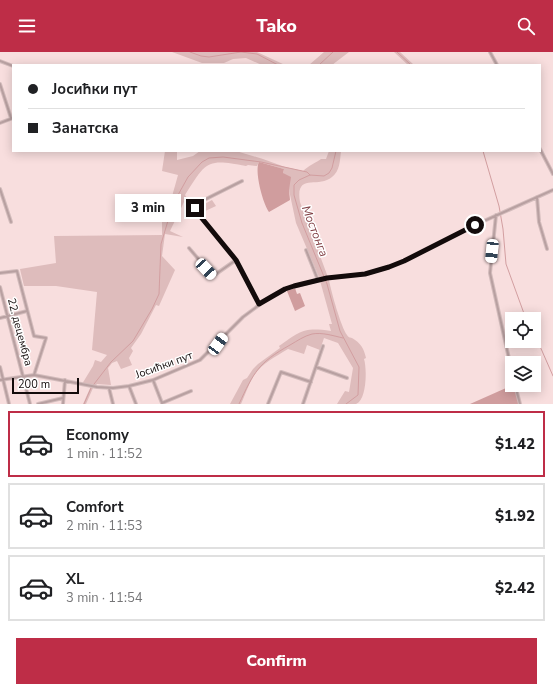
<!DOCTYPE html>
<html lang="en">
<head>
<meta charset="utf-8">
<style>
  :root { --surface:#fff; --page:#f2f2f2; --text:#202124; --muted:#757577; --line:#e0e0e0; --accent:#be2d47 }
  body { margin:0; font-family:"Nunito Sans",sans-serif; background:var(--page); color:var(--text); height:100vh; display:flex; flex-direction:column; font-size:15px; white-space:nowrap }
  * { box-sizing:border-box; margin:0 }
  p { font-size:13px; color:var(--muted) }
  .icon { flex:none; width:22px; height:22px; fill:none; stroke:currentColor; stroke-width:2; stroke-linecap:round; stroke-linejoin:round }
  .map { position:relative; height:352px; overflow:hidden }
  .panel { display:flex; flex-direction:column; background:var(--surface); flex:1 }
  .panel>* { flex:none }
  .banner { position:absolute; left:12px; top:12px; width:529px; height:88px; border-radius:0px; box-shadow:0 2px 10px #0003; display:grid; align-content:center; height:88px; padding:0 16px; background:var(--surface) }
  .tools { position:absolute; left:505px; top:260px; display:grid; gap:8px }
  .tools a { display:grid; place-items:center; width:36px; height:36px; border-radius:0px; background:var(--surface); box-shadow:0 2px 10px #0003; font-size:20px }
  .scale { position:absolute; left:12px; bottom:10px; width:67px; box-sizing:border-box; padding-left:4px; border:2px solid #130b0b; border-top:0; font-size:11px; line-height:14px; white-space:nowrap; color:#130b0b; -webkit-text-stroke:3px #fff; paint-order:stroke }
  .end { position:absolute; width:18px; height:18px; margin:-9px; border:5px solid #130b0b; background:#fff; box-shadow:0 0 0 2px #fff }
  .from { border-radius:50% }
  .bubble { position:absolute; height:28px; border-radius:0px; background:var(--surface); box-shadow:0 2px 10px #0003; font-size:13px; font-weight:800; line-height:28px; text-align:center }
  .car { position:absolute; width:12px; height:24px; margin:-12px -6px; border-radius:5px; box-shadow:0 0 3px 1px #0007; background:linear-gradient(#fff 24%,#345 0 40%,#fff 0 76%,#345 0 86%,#fff 0) }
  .banner b { display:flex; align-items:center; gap:14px; height:38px; font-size:15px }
  .banner b+b { border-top:1px solid var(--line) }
  .banner i { width:10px; height:10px; background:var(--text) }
  ul { padding:7px 0 0; list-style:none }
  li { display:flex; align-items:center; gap:12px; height:66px; margin:0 8px 6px; padding:0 8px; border:2px solid var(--line); border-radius:0px }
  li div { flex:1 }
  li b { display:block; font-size:15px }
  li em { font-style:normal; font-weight:800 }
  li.active { border-color:var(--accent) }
  li>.icon { width:36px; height:36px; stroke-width:1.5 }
  .cta { display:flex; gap:8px; margin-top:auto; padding:8px 16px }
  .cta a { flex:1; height:46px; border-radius:0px; background:var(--accent); color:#fff; font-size:16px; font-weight:800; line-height:46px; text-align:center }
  header { display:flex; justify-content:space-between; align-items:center; height:52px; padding:0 16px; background:var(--accent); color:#fff; font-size:18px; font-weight:800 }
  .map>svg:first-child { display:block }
</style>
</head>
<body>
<header><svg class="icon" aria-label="menu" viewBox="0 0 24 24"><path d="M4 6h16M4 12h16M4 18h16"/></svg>Tako<svg class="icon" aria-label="search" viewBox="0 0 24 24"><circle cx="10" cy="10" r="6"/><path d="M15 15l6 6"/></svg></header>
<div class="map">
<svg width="553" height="352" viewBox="0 0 553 352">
  <rect width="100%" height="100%" fill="#f8dede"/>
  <path fill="#debcbc" d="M172,0H257L285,13H262L246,6L233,7L224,11H202Z
    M324,0H349L332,13H309Z
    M394,0H400L414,13H408Z
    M165,99L177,100V108L193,104L200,99H236L263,107L285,115L303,119C308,114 317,110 321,107H326L329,99H341C340,108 340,119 332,125C318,137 295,120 300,150L329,228C331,239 341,275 347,283C349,286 349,285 352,286C361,291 364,297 366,306L364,307C367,316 367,348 356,352C351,352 342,352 337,352L345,339L349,340L353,316L338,291L324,286L320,298L307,293L304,302L288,297C275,305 261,312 253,325C248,334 245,343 241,352H230L243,328L247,326L253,317L258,312L280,296L279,294C301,279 303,275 331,279L329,272H332L319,225L296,171L289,138L283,121L284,117L259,110L257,114L248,113L246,114C206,106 206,110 185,143L191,152L184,150L170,179L183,185L165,182L162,204L175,218L159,254L156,253L141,282L131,296L133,299L129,306L132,313L121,317L117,309L112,311L108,316L111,333L97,332L93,336L86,352H83L91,334L82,332L93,314L95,308L101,310L107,303L92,298L97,240L56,234H24L20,217L56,211L54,184L162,183V152H166L167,148H171L178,123L162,119Z
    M212,148L216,154L201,161L197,156Z"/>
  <path fill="#d09d9e" d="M259,110L284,117L283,121L291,125L289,138L290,148L269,160C263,152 254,119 259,110Z
    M295,236L297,242L300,241L305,254L295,259L287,239Z
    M513,333H516L520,352H470Z"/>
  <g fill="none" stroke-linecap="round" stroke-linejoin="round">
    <path stroke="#d29ea0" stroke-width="1" d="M190,0L201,4L209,5L241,0L257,2L278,13
      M397,0L411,13
      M319,13L333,0
      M336,99L332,116L329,121L324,124L310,123L299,128L294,133V143L302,171L327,232L340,279L359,315L358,343L346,352
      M483,99L499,154L503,177L506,212L526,267
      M534,288L539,292L553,324
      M84,352L91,336L111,310L133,289L152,257L159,242L161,192L173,152L188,125L202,110L209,106L223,105L261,110L307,120L310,123
      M239,352C254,320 258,311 290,293C297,289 304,284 312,282C322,280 334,284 343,286"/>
    <defs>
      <path id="minor" d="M490,0L497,13
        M0,9L13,14
        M0,32L11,66
        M0,71L13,66
        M540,97L553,122
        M242,129L198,151L195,156L196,159L236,208L259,252
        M0,137L11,170
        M537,145L539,170L547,197
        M496,163L490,221L512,320
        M189,196L212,223L216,222L236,208
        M306,198L318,228
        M0,221L17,219L34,284L46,286L34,323
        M0,235L30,352
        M0,266L27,259
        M0,315L9,352
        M316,315L347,326
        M0,328L34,323L97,335L113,336L129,334L153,328L200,308L243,265L270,245L285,237L327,226L365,222L389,215L404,209L475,173L553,138
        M153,328L162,351
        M515,333L520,352
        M129,334L136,352
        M109,336L113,352
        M162,351L191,339
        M38,352L63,346
        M63,352L65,328
        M268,352L281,320L311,330
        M303,352L323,294"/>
    </defs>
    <use href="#minor" stroke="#d3bcbc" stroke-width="4"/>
    <use href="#minor" stroke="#b8a0a1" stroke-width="2"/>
  </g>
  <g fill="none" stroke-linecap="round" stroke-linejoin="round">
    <path stroke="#130b0b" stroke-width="5" d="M195,156L196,159L236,208L259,252L285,237L294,234L327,226L365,222L389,215L404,209L475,173"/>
  </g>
  <g text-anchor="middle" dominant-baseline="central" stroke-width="3" stroke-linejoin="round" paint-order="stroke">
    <g font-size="11" fill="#130b0b" stroke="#fff">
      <text transform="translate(20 280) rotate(75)">22. децембра</text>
      <text transform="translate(164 313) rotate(-20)">Јосићки пут</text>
    </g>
    <g font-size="12" font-style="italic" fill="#7f3d42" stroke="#fff">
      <text transform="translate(315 179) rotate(69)">Мостонга</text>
    </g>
  </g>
</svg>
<div class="tools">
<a><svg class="icon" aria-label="locate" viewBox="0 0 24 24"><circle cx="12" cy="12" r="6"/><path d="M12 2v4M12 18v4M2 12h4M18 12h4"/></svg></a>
<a><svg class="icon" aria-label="layers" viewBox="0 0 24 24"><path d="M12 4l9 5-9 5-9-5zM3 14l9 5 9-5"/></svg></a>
</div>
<div class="scale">200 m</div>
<i class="end from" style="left:475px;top:173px"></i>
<i class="end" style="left:195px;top:156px"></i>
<div class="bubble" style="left:115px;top:142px;width:66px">3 min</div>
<i class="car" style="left:492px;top:199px;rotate:186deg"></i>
<i class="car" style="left:206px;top:217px;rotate:137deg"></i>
<i class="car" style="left:218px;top:292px;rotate:36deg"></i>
<div class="banner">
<b><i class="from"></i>Јосићки пут</b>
<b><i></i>Занатска</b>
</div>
</div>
<section class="panel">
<ul>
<li class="active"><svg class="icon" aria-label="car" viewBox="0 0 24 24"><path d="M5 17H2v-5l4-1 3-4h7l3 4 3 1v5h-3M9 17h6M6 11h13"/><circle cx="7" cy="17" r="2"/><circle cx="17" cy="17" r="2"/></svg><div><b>Economy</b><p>1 min · 11:52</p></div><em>$1.42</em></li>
<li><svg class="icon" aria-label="car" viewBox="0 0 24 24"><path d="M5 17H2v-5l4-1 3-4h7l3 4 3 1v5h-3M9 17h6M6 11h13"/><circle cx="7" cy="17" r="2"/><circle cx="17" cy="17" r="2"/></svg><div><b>Comfort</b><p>2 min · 11:53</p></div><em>$1.92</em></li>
<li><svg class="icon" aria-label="car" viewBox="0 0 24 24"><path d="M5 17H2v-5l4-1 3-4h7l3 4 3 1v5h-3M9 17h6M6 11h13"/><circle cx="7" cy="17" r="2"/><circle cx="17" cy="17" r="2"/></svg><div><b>XL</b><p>3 min · 11:54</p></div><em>$2.42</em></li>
</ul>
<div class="cta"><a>Confirm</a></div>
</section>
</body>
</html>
